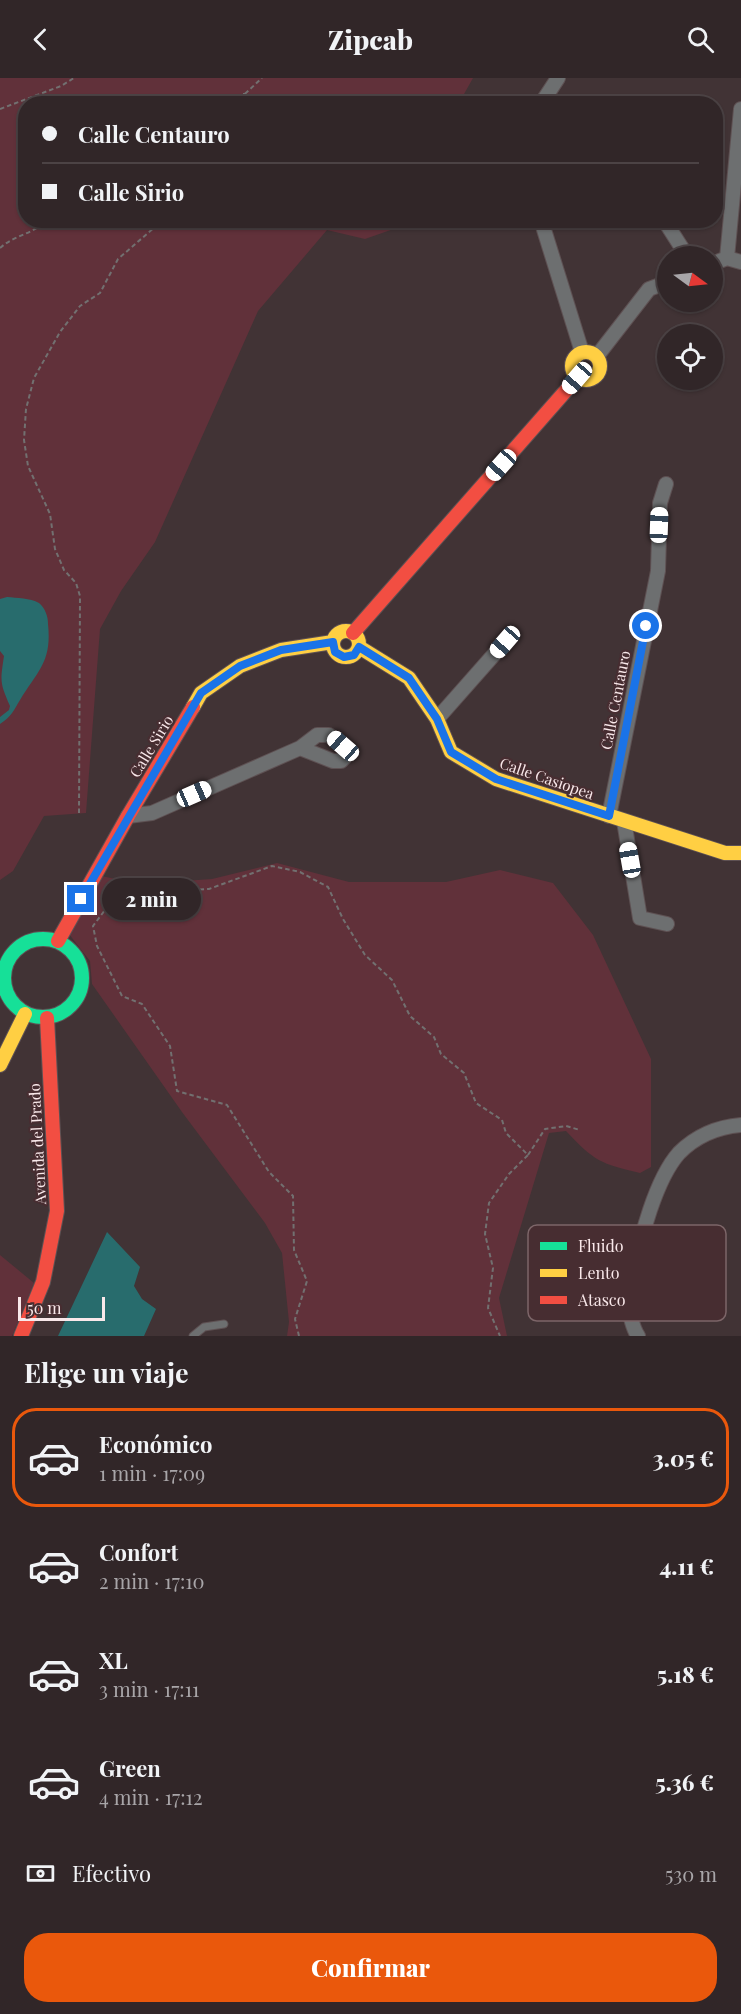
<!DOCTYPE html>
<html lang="es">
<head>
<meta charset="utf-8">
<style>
  :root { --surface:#312628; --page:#3d3234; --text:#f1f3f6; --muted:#a8a5a8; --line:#4c4345; --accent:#ea580c }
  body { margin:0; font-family:"Playfair Display",serif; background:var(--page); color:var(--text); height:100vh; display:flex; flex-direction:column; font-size:22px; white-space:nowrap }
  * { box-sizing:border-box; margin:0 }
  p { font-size:20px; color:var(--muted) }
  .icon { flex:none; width:33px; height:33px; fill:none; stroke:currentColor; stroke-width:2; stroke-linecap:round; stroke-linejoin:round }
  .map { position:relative; height:1258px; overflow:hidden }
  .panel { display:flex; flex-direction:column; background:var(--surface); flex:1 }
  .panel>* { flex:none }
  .guide { position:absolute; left:18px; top:18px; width:705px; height:132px; border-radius:24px; box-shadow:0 2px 4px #0004,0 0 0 2px var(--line); display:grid; align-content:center; height:132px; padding:0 24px; background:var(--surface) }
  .needle { width:39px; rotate:105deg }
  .controls { position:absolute; left:657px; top:168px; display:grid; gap:12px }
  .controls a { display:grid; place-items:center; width:66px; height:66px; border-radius:50%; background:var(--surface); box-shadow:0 2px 4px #0004,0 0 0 2px var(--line); font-size:30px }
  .scale { position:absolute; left:18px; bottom:15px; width:87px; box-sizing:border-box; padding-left:6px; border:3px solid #f9e8ea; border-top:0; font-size:16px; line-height:21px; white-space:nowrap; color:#f9e8ea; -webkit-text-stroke:4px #472d31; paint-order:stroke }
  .end { position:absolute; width:27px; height:27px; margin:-14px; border:8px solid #1a73e8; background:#fff; box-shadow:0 0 0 3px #fff }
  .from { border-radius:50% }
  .bubble { position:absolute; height:42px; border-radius:21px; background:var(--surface); box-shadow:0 2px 4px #0004,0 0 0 2px var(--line); font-size:20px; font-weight:800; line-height:42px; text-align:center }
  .car { position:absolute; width:18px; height:36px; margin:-18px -9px; border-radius:8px; box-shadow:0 0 4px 2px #0007; background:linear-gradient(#fff 24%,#345 0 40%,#fff 0 76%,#345 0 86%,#fff 0) }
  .guide b { display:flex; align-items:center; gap:21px; height:57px; font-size:22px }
  .guide b+b { border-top:2px solid var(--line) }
  .guide i { width:15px; height:15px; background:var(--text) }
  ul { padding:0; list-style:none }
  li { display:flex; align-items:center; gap:18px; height:99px; margin:0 12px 9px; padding:0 12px; border:3px solid transparent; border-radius:24px }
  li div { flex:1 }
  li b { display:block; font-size:22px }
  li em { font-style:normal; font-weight:800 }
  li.selected { border-color:var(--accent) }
  li>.icon { width:54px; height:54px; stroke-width:1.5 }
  h2 { padding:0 24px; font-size:27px; line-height:72px }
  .pay { display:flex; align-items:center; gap:15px; height:66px; padding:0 24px; font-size:22px }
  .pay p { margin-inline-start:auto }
  .primary-button { display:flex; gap:12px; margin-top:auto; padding:12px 24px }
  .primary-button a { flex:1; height:69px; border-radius:24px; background:var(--accent); color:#fff; font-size:24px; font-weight:800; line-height:69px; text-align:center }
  header { display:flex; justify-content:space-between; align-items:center; height:78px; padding:0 24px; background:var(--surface); font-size:27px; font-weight:800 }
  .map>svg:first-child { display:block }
</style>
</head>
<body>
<header><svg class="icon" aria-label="back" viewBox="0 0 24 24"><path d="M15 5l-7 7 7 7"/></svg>Zipcab<svg class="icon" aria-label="search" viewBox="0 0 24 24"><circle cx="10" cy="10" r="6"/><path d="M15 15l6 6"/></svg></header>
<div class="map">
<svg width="741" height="1258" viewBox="0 0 741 1258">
  <rect width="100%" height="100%" fill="#413335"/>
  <path fill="#61313a" d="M0,0H473L459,25L26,26V142H400L402,148L365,161L327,152L258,233L155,464L121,513L100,551L86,735L44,738L13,793L0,802Z
    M277,785L349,804H446L500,792L553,805L593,857L651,981V1089L640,1095C601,1086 594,1083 566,1053L549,1055L499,1220L507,1258H287L289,1244L282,1175L265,1145L182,1034L92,906L90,883L69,856L101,798L141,806L212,801Z
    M0,1177L34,1205L12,1258H0Z"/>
  <path fill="#286c6d" d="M7,519C17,520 30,520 39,525C45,530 48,538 48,546C52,584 38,592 20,622C14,632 11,639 0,646V639L9,632L10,628C0,605 0,604 4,578L0,573V521Z
    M107,1154L140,1189L134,1208L142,1221L156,1231L144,1258H58Z"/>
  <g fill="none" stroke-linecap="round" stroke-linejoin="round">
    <defs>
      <path id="lane" d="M193,1258L204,1249L224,1246"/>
      <path id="street" d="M541,26L558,0
        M541,142L582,274
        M664,142L687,178
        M727,180L741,31
        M712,186L727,180L741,184
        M597,278L649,211L668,204
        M437,641L505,564
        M128,738L152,735L300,670L317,657H329L343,668L347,677L341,683H333L300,670
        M609,738L658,493L660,425L666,406
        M624,743L640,840L667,846
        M0,890H4
        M0,911H5
        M638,1258C632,1249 628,1230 628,1218C628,1211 631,1203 633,1195C641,1160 655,1102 679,1075C696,1058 717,1049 741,1047"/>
      <path id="fast" d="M4 900a39 39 0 1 1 78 0a39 39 0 1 1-78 0Z"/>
      <path id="slow" d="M572 288a14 14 0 1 1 28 0a14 14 0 1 1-28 0Z
        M333 566a13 13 0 1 1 26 0a13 13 0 1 1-26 0Z
        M359,569L409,600L437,641L451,674L496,701L725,775H741
        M193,629L201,615L240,588L281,572L333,564
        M0,987L25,936"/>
      <path id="jam" d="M353,555L577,300
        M58,863L128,738L193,629
        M21,1258L43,1204L57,1133L47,940"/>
    </defs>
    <use href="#lane" stroke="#5e5153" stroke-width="9"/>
    <use href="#street" stroke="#5e5153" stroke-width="16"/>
    <use href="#fast" stroke="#5e5153" stroke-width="16"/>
    <use href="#slow" stroke="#5e5153" stroke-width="16"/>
    <use href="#jam" stroke="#5e5153" stroke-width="16"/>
    <path stroke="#727070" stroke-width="2" stroke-dasharray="4.5 3" stroke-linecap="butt" d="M234,26L262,0
      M243,26L244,15
      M0,31L61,8L74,0
      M0,170C14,157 34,156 47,142
      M79,735L80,518L76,505L64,492L55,471L50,436L28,388L24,362L26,331L34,300L60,254L80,228L100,215L118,181L163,142
      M528,1077L545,1051L566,1048L580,1052
      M299,1258L295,1241L307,1203L294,1172L293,1118L269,1094L227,1027L177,1013L170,968L142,926L122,918L97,868L93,848L105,832L142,814L209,811L272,788L300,794L328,809L343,841L365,877L392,902L410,938L434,959L441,976L464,995L476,1025L502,1042L506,1055L528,1077L509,1096L489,1125L485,1156L493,1190L488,1230L500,1258"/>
    <use href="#lane" stroke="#6d6f70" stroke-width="7"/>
    <use href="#street" stroke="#6d6f70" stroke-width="14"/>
    <use href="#fast" stroke="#16e098" stroke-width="14"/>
    <use href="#slow" stroke="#ffcf43" stroke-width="14"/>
    <use href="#jam" stroke="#f24e42" stroke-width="14"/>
  </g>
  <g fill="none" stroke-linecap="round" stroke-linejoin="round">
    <path stroke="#1a73e8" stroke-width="8" d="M81,821L201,615L240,588L281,572L333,564L335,574L344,579L354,577L359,569L409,600L437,641L451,674L496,701L609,738L646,548"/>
  </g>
  <g text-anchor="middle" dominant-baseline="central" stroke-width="4.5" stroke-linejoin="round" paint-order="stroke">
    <g font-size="15" fill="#f9e8ea" stroke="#472d31">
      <text transform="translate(615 622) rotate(-79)">Calle Centauro</text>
      <text transform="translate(151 668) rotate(-59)">Calle Sirio</text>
      <text transform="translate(547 700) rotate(19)">Calle Casiopea</text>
      <text transform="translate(37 1066) rotate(-93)">Avenida del Prado</text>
    </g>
  </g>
  <rect x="528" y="1147" width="198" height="96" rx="9" fill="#472d31" stroke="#7c6568" stroke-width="1.5"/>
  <rect x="540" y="1164" width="27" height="8" fill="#16e098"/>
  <rect x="540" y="1191" width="27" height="8" fill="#ffcf43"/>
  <rect x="540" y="1218" width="27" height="8" fill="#f24e42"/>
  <g font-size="16" fill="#f9e8ea">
    <text x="578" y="1174">Fluido</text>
    <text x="578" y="1201">Lento</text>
    <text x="578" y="1228">Atasco</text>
  </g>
</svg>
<div class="controls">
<a><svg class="needle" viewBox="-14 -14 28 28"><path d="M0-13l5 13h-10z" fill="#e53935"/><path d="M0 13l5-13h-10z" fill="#a8a5a8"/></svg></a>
<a><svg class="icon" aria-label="locate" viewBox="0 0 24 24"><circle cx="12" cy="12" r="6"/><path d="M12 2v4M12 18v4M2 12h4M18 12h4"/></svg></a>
</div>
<div class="scale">50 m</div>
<i class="end from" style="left:646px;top:548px"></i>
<i class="end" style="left:81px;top:821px"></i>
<div class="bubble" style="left:102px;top:800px;width:99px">2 min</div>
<i class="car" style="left:577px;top:300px;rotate:221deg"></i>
<i class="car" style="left:501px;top:387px;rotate:222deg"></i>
<i class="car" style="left:659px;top:447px;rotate:2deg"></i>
<i class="car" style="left:505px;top:564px;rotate:221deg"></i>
<i class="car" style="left:343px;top:668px;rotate:311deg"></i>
<i class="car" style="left:194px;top:716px;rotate:66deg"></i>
<i class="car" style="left:630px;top:782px;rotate:350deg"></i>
<div class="guide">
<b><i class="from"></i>Calle Centauro</b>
<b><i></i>Calle Sirio</b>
</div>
</div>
<section class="panel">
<h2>Elige un viaje</h2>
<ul>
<li class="selected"><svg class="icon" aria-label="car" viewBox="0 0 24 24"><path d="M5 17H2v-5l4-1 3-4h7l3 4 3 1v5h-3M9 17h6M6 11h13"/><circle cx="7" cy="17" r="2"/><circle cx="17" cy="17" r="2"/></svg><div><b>Económico</b><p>1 min · 17:09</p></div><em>3.05 €</em></li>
<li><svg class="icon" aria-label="car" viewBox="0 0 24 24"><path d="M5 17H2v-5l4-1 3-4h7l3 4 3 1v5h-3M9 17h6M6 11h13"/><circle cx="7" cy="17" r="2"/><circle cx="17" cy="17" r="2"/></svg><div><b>Confort</b><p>2 min · 17:10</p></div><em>4.11 €</em></li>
<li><svg class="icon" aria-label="car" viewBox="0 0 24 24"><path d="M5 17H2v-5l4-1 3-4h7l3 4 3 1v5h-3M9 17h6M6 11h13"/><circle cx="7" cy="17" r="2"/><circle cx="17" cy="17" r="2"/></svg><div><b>XL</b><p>3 min · 17:11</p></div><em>5.18 €</em></li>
<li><svg class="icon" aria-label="car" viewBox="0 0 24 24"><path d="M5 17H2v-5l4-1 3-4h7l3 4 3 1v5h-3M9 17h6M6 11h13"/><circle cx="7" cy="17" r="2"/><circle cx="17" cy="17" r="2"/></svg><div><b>Green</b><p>4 min · 17:12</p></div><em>5.36 €</em></li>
</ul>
<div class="pay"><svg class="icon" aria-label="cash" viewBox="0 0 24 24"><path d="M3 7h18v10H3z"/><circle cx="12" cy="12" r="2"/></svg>Efectivo<p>530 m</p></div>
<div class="primary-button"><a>Confirmar</a></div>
</section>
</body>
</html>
